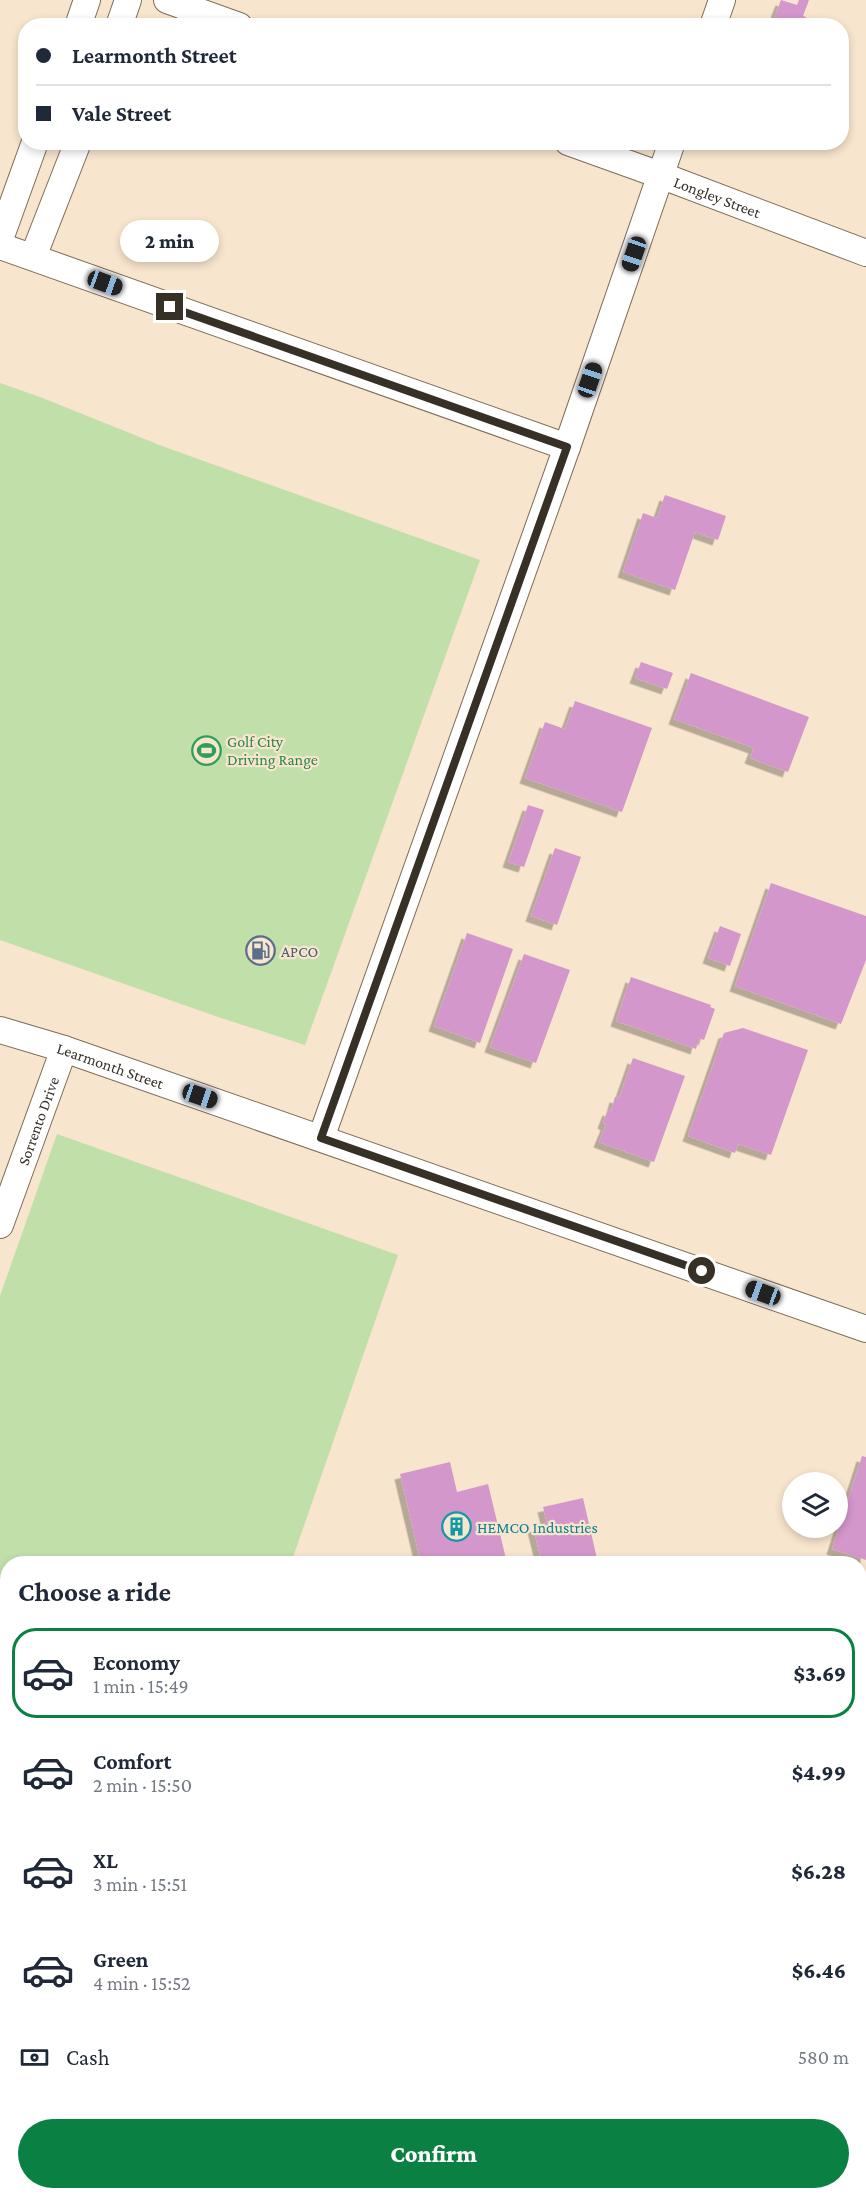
<!DOCTYPE html>
<html lang="en">
<head>
<meta charset="utf-8">
<style>
  :root { --surface:#fff; --page:#f2f2f3; --text:#1f2937; --muted:#747a83; --line:#e0e1e3; --accent:#0b8043 }
  body { margin:0; font-family:"Crimson Pro",serif; background:var(--page); color:var(--text); height:100vh; display:flex; flex-direction:column; font-size:22px; white-space:nowrap }
  * { box-sizing:border-box; margin:0 }
  p { font-size:20px; color:var(--muted) }
  .icon { flex:none; width:33px; height:33px; fill:none; stroke:currentColor; stroke-width:2; stroke-linecap:round; stroke-linejoin:round }
  .map { position:relative; flex:1; overflow:hidden }
  .sheet { position:absolute; left:0px; top:1556px; width:867px; height:644px; display:flex; flex-direction:column; background:var(--surface); border-radius:24px 24px 0 0; box-shadow:0 3px 9px #0003 }
  .sheet>* { flex:none }
  .guide { position:absolute; left:18px; top:18px; width:831px; height:132px; border-radius:24px; box-shadow:0 3px 9px #0003; display:grid; align-content:center; height:132px; padding:0 18px; background:var(--surface) }
  .fabs { position:absolute; left:782px; top:1472px; display:grid; gap:12px }
  .fabs a { display:grid; place-items:center; width:66px; height:66px; border-radius:50%; background:var(--surface); box-shadow:0 3px 9px #0003; font-size:30px }
  .end { position:absolute; width:27px; height:27px; margin:-14px; border:8px solid #373027; background:#fff; box-shadow:0 0 0 3px #fff }
  .from { border-radius:50% }
  .bubble { position:absolute; height:42px; border-radius:21px; background:var(--surface); box-shadow:0 3px 9px #0003; font-size:20px; font-weight:800; line-height:42px; text-align:center }
  .car { position:absolute; width:18px; height:36px; margin:-18px -9px; border-radius:8px; box-shadow:0 0 4px 2px #0007; background:linear-gradient(#222 24%,#8ab4d8 0 40%,#222 0 76%,#8ab4d8 0 86%,#222 0) }
  .guide b { display:flex; align-items:center; gap:21px; height:57px; font-size:22px }
  .guide b+b { border-top:2px solid var(--line) }
  .guide i { width:15px; height:15px; background:var(--text) }
  ul { padding:0; list-style:none }
  li { display:flex; align-items:center; gap:18px; height:90px; margin:0 12px 9px; padding:0 6px; border:3px solid transparent; border-radius:24px }
  li div { flex:1 }
  li b { display:block; font-size:22px }
  li em { font-style:normal; font-weight:800 }
  li.on { border-color:var(--accent) }
  li>.icon { width:54px; height:54px; stroke-width:1.5 }
  h2 { padding:0 18px; font-size:27px; line-height:72px }
  .pay { display:flex; align-items:center; gap:15px; height:66px; padding:0 18px; font-size:22px }
  .pay p { margin-inline-start:auto }
  .primary-button { display:flex; gap:12px; margin-top:auto; padding:12px 18px }
  .primary-button a { flex:1; height:69px; border-radius:36px; background:var(--accent); color:#fff; font-size:24px; font-weight:800; line-height:69px; text-align:center }
  .map>svg:first-child { display:block }
</style>
</head>
<body>
<div class="map">
<svg width="866" height="2198" viewBox="0 0 866 2198">
  <defs>
    <filter id="shadow"><feDropShadow dx="-5.5" dy="5.5" stdDeviation="0" flood-color="#0004"/></filter>
  </defs>
  <rect width="100%" height="100%" fill="#f8e5cd"/>
  <path fill="#c0dfa9" d="M0,383L40,397L162,446L480,560L305,1045L218,1017L0,940Z
    M57,1134L398,1255L291,1563H8V2192H72L69,2198H0V1296Z"/>
  <path fill="#d397cb" filter="url(#shadow)" d="M781,0L797,5L799,0H809L803,16L806,17L803,26H771Z
    M665,495L726,516L718,540L695,532L675,590L623,572L643,513L657,518Z
    M641,662L673,673L667,689L635,678Z
    M691,673L809,717L788,772L750,758L754,748L674,719Z
    M575,701L652,728L622,812L525,778L545,722L565,729Z
    M528,805L544,810L524,867L508,862Z
    M555,848L581,857L557,925L531,916Z
    M771,883L866,916V960L841,1024L735,986Z
    M720,926L741,934L730,966L708,958Z
    M467,933L513,949L480,1043L434,1026Z
    M524,954L570,970L536,1063L490,1047Z
    M631,977L711,1005L710,1007L715,1009L704,1040L699,1038L696,1049L616,1021Z
    M743,1028L808,1050L771,1155L738,1144L735,1153L688,1136L724,1033Z
    M633,1058L685,1076L654,1162L599,1142L606,1125L603,1123L608,1110L611,1111L615,1097L619,1098Z
    M862,1456L866,1457V1560L832,1549Z
    M450,1462L457,1492L488,1484L507,1563H421L400,1474Z
    M583,1498L598,1563H542L533,1527L547,1523L543,1507Z
    M860,2103L866,2128V2142L860,2143Z"/>
  <g fill="none" stroke-linecap="round" stroke-linejoin="round">
    <defs>
      <g id="minor">
        <path d="M167,0L239,26"/>
        <path d="M78,26L87,0"/>
        <path d="M119,26L128,0"/>
        <path d="M713,26L722,0"/>
        <path id="s1" d="M568,142L660,175L866,253"/>
        <path d="M0,239L35,142"/>
        <path d="M0,246L567,447"/>
        <path d="M33,257L78,142"/>
        <path id="s2" d="M0,1030L64,1049L866,1329"/>
        <path d="M321,1138L567,447L672,142"/>
        <path id="s3" d="M0,1225L64,1049"/>
      </g>
    </defs>
    <use href="#minor" stroke="#7d6c57" stroke-width="28"/>
    <use href="#minor" stroke="#fff" stroke-width="26"/>
  </g>
  <g fill="none" stroke-linecap="round" stroke-linejoin="round">
    <path stroke="#373027" stroke-width="8" d="M170,307L567,447L321,1138L702,1271"/>
  </g>
  <defs>
    <symbol id="stadium-ring" viewBox="-11 -11 22 22"><circle r="9.5" fill="#f8e5cd" stroke="#2e9e5b" stroke-width="1.5"/><path d="M0-5a6.5 5 0 1 0 0 10a6.5 5 0 1 0 0-10ZM-3.5-1.8h7v3.6h-7Z" fill="#2e9e5b"/></symbol>
    <symbol id="fuel-ring" viewBox="-11 -11 22 22"><circle r="9.5" fill="#f8e5cd" stroke="#5c6f8a" stroke-width="1.5"/><path d="M-5.5-6h7V0h2V4h1.3V-2.5L3-4.5l.8-.8L6-3V5H2.5V1h-1V6h-7ZM-4.2-4.7v3.2H.2V-4.7Z" fill="#5c6f8a"/></symbol>
    <symbol id="building-ring" viewBox="-11 -11 22 22"><circle r="9.5" fill="#f8e5cd" stroke="#0f9aa8" stroke-width="1.5"/><path d="M-4-6H4V6H1V3H-1V6H-4ZM-2.5-4.3h1.7v1.8h-1.7ZM.8-4.3h1.7v1.8H.8ZM-2.5-1h1.7V.8h-1.7ZM.8-1h1.7V.8H.8Z" fill="#0f9aa8"/></symbol>
  </defs>
  <g fill-rule="evenodd">
    <use href="#stadium-ring" x="190" y="734" width="33" height="33"/>
    <use href="#fuel-ring" x="244" y="934" width="33" height="33"/>
    <use href="#building-ring" x="440" y="1510" width="33" height="33"/>
  </g>
  <g text-anchor="middle" dominant-baseline="central" stroke-width="4.5" stroke-linejoin="round" paint-order="stroke">
    <g font-size="16" fill="#373027" stroke="#f8e5cd">
      <text stroke="none"><textPath href="#s1" startOffset="159">Longley Street</textPath></text>
      <text stroke="none"><textPath href="#s2" startOffset="116">Learmonth Street</textPath></text>
      <text stroke="none"><textPath href="#s3" startOffset="111">Sorrento Drive</textPath></text>
    </g>
    <g font-size="16" fill="#27864d" stroke="#f8e5cd" text-anchor="start">
      <text x="227" y="741">Golf City<tspan x="227" dy="18">Driving Range</tspan></text>
    </g>
    <g font-size="16" fill="#4e5e75" stroke="#f8e5cd" text-anchor="start">
      <text x="281" y="951">APCO</text>
    </g>
    <g font-size="16" fill="#0d838f" stroke="#f8e5cd" text-anchor="start">
      <text x="477" y="1527">HEMCO Industries</text>
    </g>
  </g>
</svg>
<div class="fabs">
<a><svg class="icon" aria-label="layers" viewBox="0 0 24 24"><path d="M12 4l9 5-9 5-9-5zM3 14l9 5 9-5"/></svg></a>
</div>
<i class="end from" style="left:702px;top:1271px"></i>
<i class="end" style="left:170px;top:307px"></i>
<div class="bubble" style="left:120px;top:220px;width:99px">2 min</div>
<i class="car" style="left:634px;top:254px;rotate:199deg"></i>
<i class="car" style="left:105px;top:283px;rotate:110deg"></i>
<i class="car" style="left:590px;top:380px;rotate:19deg"></i>
<i class="car" style="left:200px;top:1096px;rotate:109deg"></i>
<i class="car" style="left:763px;top:1293px;rotate:290deg"></i>
<div class="guide">
<b><i class="from"></i>Learmonth Street</b>
<b><i></i>Vale Street</b>
</div>
<section class="sheet">
<h2>Choose a ride</h2>
<ul>
<li class="on"><svg class="icon" aria-label="car" viewBox="0 0 24 24"><path d="M5 17H2v-5l4-1 3-4h7l3 4 3 1v5h-3M9 17h6M6 11h13"/><circle cx="7" cy="17" r="2"/><circle cx="17" cy="17" r="2"/></svg><div><b>Economy</b><p>1 min · 15:49</p></div><em>$3.69</em></li>
<li><svg class="icon" aria-label="car" viewBox="0 0 24 24"><path d="M5 17H2v-5l4-1 3-4h7l3 4 3 1v5h-3M9 17h6M6 11h13"/><circle cx="7" cy="17" r="2"/><circle cx="17" cy="17" r="2"/></svg><div><b>Comfort</b><p>2 min · 15:50</p></div><em>$4.99</em></li>
<li><svg class="icon" aria-label="car" viewBox="0 0 24 24"><path d="M5 17H2v-5l4-1 3-4h7l3 4 3 1v5h-3M9 17h6M6 11h13"/><circle cx="7" cy="17" r="2"/><circle cx="17" cy="17" r="2"/></svg><div><b>XL</b><p>3 min · 15:51</p></div><em>$6.28</em></li>
<li><svg class="icon" aria-label="car" viewBox="0 0 24 24"><path d="M5 17H2v-5l4-1 3-4h7l3 4 3 1v5h-3M9 17h6M6 11h13"/><circle cx="7" cy="17" r="2"/><circle cx="17" cy="17" r="2"/></svg><div><b>Green</b><p>4 min · 15:52</p></div><em>$6.46</em></li>
</ul>
<div class="pay"><svg class="icon" aria-label="cash" viewBox="0 0 24 24"><path d="M3 7h18v10H3z"/><circle cx="12" cy="12" r="2"/></svg>Cash<p>580 m</p></div>
<div class="primary-button"><a>Confirm</a></div>
</section>
</div>
</body>
</html>
